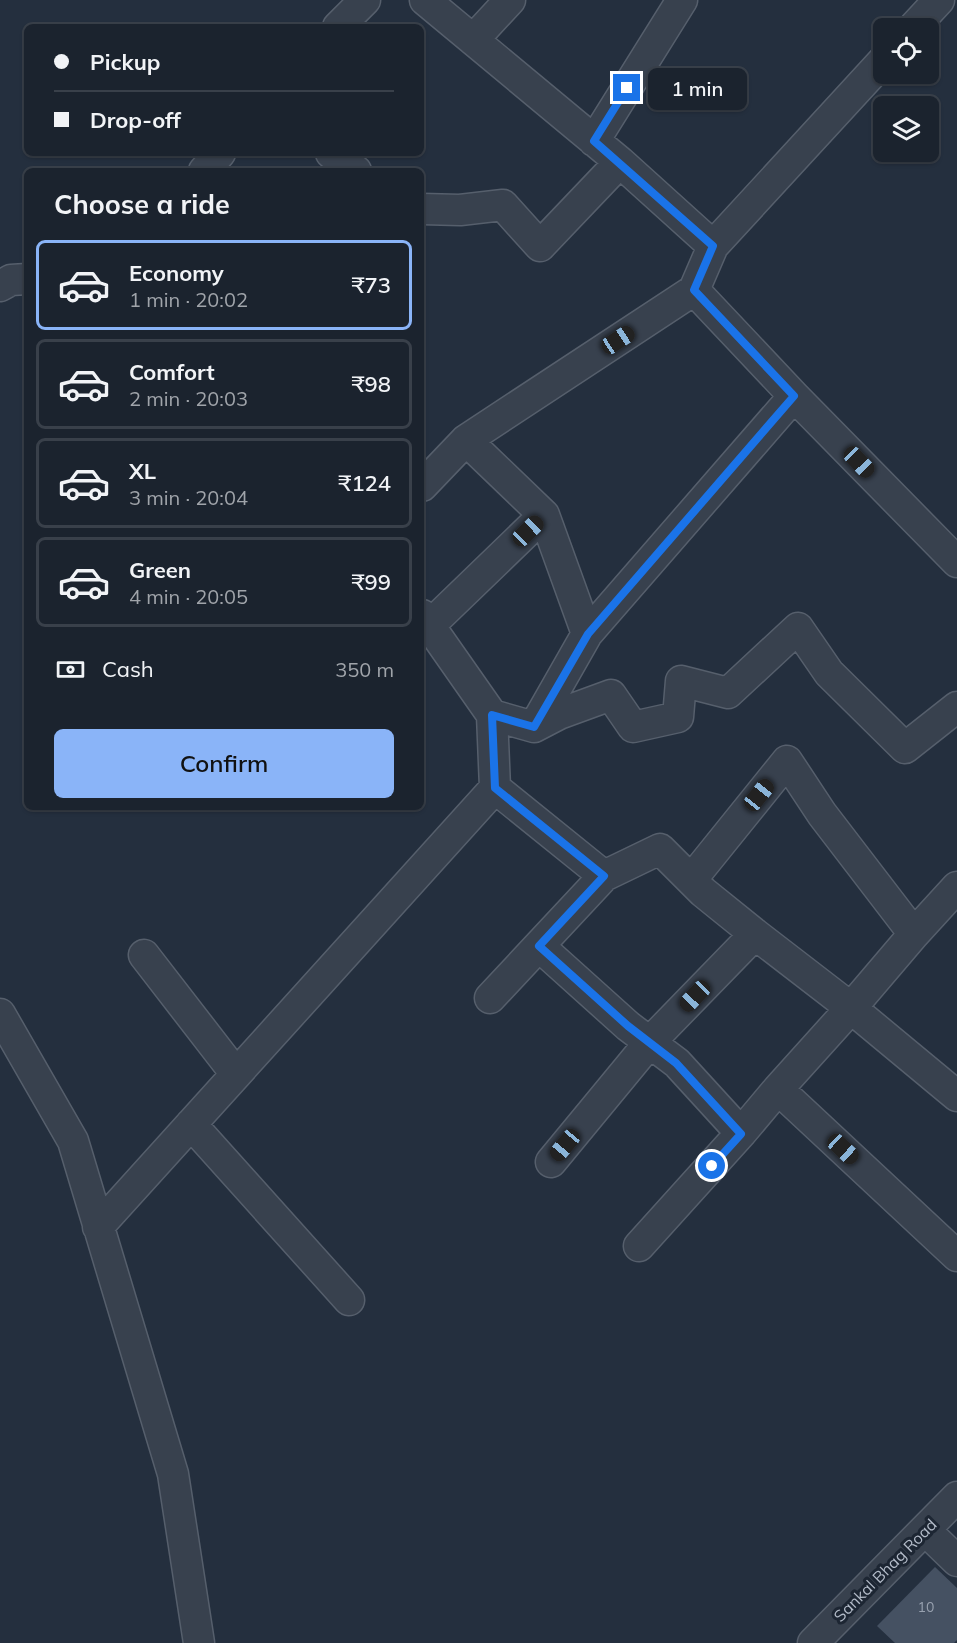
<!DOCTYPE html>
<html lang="en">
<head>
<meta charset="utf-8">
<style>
  :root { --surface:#1b232e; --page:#242b36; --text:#f1f3f6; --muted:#a0a4aa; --line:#39404a; --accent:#8ab4f8 }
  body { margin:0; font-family:Mulish,sans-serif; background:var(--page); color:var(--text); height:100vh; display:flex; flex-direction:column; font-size:22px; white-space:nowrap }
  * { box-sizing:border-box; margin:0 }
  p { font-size:20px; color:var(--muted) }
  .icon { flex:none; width:33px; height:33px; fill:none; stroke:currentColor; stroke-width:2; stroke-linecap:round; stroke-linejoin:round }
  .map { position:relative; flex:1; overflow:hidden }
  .panel { position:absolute; left:24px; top:168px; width:400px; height:642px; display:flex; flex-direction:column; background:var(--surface); border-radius:9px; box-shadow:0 2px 4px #0004,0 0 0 2px var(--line) }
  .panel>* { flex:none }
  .banner { position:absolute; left:24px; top:24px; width:400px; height:132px; border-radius:9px; box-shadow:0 2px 4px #0004,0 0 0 2px var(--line); display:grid; align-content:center; height:132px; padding:0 30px; background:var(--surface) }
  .fabs { position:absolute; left:873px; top:18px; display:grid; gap:12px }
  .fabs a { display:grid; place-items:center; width:66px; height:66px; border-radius:9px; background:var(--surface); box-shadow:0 2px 4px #0004,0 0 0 2px var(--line); font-size:30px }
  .end { position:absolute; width:27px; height:27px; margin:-14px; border:8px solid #1a73e8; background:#fff; box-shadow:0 0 0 3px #fff }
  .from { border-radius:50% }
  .bubble { position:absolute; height:42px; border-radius:9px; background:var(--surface); box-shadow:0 2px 4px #0004,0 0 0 2px var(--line); font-size:20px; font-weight:600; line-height:42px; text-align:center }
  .car { position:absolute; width:18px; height:36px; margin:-18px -9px; border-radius:8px; box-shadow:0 0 4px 2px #0007; background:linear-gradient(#222 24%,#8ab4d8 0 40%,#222 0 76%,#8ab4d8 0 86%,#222 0) }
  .banner b { display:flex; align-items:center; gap:21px; height:57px; font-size:22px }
  .banner b+b { border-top:2px solid var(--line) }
  .banner i { width:15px; height:15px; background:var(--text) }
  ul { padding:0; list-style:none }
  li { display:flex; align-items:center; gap:18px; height:90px; margin:0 12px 9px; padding:0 18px; border:3px solid var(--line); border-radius:9px }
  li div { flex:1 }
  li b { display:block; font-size:22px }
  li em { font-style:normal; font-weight:600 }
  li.current { border-color:var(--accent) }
  li>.icon { width:54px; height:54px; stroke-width:1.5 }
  h2 { padding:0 30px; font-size:27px; line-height:72px }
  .pay { display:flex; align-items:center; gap:15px; height:66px; padding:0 30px; font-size:22px }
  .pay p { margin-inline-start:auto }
  .action { display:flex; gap:12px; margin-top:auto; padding:12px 30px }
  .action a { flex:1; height:69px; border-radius:9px; background:var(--accent); color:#111; font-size:24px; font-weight:600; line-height:69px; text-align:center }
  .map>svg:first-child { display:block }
</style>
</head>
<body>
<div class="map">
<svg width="957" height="1643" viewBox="0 0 957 1643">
  <rect width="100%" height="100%" fill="#242f3e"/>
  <path fill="#455162" d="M935,1567L957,1588V1640L954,1643H895L877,1626Z"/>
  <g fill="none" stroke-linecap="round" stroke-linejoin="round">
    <defs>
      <path id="minor" d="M425,0L620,162L713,246
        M338,27L365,0
        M913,28L939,0
        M473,40L510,0
        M884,60L713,246L694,290L794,396L957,562
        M594,141L682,0
        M331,153L356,171
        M204,171L220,153
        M422,209L460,210L503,205L540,246L620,162
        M0,286L11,280L27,279
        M466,440L544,515L587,634
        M422,486L466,440L694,290
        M422,615L492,715
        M429,626L544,515
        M534,727L559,714L611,695L633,727L678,717L681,681L728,693L798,628L829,673L905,748L957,707
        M495,788L604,876L660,849L703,892L755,934L851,1008L957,1096
        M691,880L787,761L822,814L914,934
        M539,946L628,1026L677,1063L741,1133
        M144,955L236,1074
        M490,998L604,876
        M0,1014L73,1141L173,1474L199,1643
        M778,1089L957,1256
        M191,1124L349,1300
        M551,1162L650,1042L755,934
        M98,1227L495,788L492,715L534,727L587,634L794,396
        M639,1246L741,1133L778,1089L851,1008L914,934L957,887
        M925,1530L957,1561
        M813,1643L957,1497"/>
    </defs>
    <use href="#minor" stroke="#565f6c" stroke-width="33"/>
    <use href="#minor" stroke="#38414e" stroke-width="30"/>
  </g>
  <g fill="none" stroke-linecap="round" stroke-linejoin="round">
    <path stroke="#1a73e8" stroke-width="8" d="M627,88L594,141L713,246L694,290L794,396L588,634L534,727L492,715L495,788L604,876L539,946L628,1026L676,1063L741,1134L712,1166"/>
  </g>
  <g text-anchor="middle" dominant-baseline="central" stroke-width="6" stroke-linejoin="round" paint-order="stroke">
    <g font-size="14" fill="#98a1af">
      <text x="926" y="1607">10</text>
    </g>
    <g font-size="16" fill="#b4bcc9" stroke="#1d2633">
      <text transform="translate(885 1570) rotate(-45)">Sankal Bhag Road</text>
    </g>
  </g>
</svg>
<div class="fabs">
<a><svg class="icon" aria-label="locate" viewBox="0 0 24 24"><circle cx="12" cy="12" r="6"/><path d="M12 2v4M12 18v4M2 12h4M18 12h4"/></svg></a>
<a><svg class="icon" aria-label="layers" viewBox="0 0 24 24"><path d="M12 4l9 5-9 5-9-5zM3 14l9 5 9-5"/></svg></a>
</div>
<i class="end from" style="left:712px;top:1166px"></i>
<i class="end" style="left:627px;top:88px"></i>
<div class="bubble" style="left:648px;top:68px;width:99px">1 min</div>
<i class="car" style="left:618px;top:340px;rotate:57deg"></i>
<i class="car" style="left:859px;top:462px;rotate:136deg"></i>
<i class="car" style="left:528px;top:531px;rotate:46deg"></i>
<i class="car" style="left:759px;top:795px;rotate:39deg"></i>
<i class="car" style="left:695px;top:996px;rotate:224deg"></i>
<i class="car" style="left:565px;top:1145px;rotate:220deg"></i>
<i class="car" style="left:843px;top:1149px;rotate:133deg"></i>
<div class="banner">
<b><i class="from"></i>Pickup</b>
<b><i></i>Drop-off</b>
</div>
<section class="panel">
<h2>Choose a ride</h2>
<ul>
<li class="current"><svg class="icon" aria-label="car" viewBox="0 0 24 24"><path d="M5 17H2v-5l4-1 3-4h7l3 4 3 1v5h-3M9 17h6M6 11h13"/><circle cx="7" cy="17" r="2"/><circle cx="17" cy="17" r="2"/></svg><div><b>Economy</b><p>1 min · 20:02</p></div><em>₹73</em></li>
<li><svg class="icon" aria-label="car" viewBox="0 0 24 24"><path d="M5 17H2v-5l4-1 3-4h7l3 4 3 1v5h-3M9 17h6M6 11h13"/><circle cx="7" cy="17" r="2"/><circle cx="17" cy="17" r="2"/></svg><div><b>Comfort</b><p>2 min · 20:03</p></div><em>₹98</em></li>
<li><svg class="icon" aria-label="car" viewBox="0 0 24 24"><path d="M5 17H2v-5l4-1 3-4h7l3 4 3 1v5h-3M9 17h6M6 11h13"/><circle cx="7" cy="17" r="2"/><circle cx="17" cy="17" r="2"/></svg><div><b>XL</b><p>3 min · 20:04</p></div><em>₹124</em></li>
<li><svg class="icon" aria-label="car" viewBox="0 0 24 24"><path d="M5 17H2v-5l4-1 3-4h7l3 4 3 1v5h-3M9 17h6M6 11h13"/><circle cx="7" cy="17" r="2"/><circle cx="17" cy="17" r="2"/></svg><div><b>Green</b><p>4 min · 20:05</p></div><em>₹99</em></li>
</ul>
<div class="pay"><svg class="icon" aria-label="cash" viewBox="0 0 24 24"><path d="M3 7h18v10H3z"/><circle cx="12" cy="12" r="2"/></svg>Cash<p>350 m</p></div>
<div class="action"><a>Confirm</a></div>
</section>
</div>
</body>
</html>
